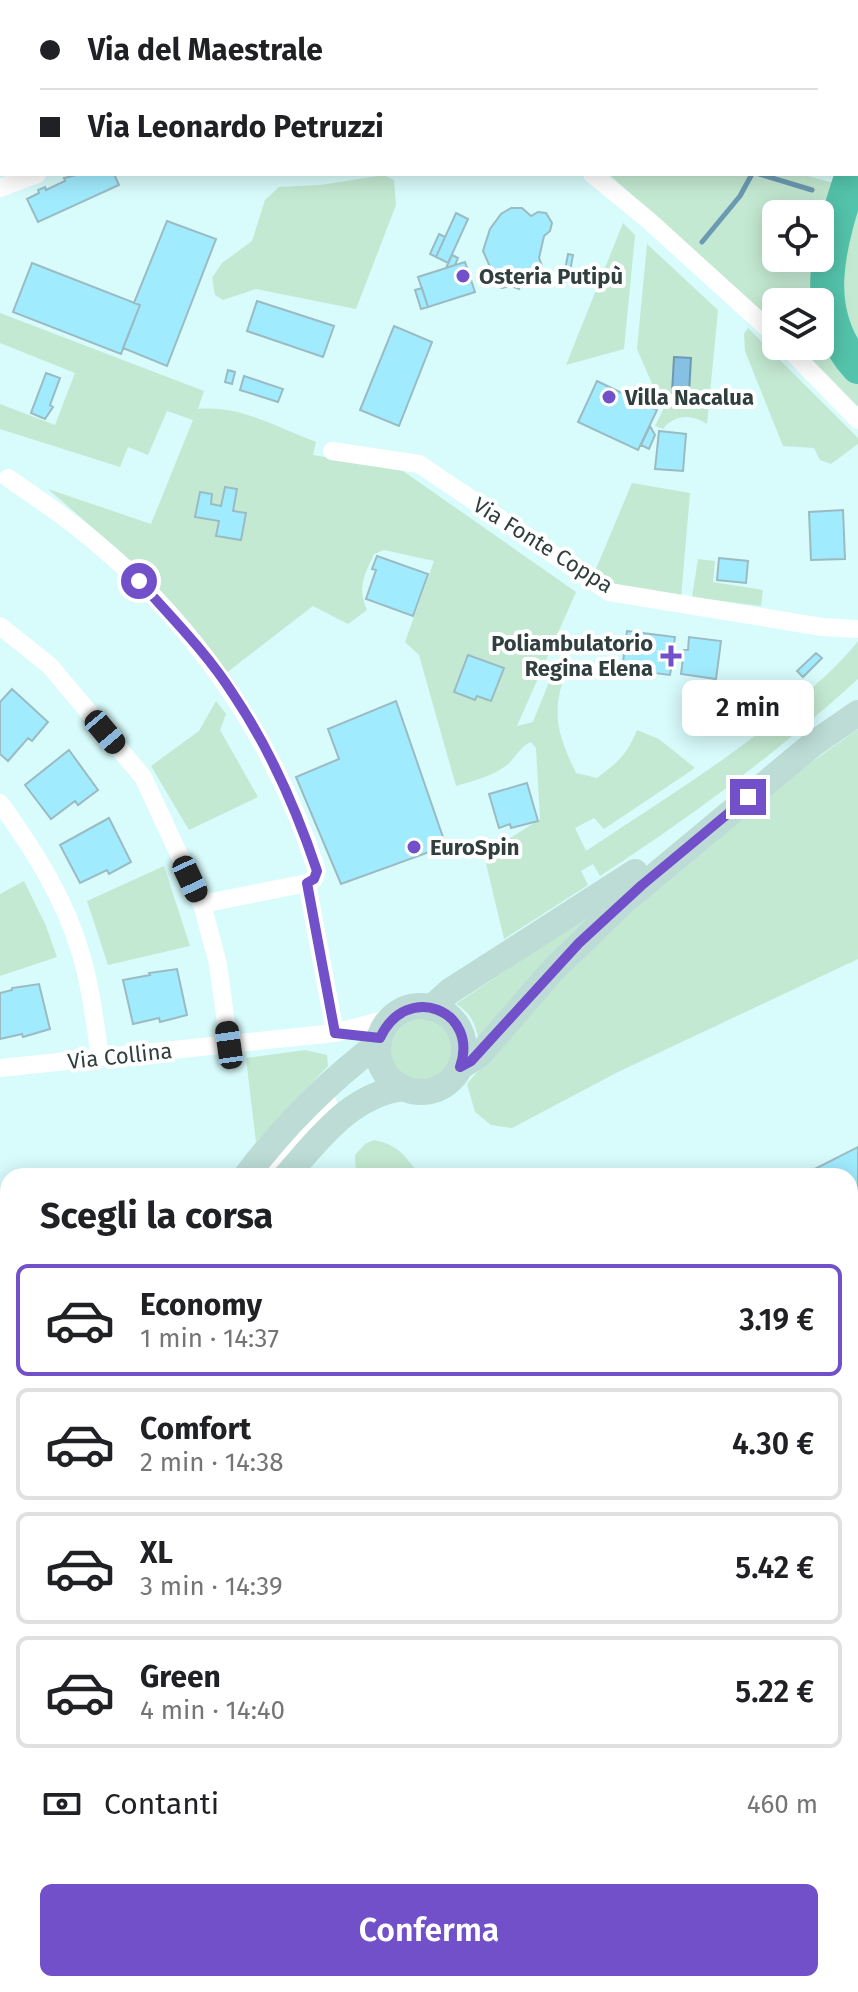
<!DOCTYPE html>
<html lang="it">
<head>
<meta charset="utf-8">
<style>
  :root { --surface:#fff; --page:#f6f6f6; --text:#202124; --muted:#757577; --line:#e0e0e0; --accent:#7150c9 }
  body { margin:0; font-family:"Fira Sans",sans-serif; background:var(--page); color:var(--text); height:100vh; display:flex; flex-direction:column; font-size:30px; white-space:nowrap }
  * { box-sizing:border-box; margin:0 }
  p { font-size:26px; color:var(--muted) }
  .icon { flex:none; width:44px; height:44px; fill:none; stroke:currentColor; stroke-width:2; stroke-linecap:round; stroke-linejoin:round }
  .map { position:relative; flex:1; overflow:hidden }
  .details { position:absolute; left:0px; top:1168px; width:858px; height:824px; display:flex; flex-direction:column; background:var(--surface); border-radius:24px 24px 0 0; box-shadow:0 4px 20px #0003 }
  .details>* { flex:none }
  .banner { position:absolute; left:0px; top:0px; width:858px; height:176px; box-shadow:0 4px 20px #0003; display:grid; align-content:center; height:176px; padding:0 40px; background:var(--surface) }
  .tools { position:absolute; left:762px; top:200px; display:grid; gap:16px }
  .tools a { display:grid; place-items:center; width:72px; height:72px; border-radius:12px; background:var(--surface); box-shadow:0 4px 20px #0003; font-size:40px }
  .end { position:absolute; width:36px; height:36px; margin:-18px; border:10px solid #7150c9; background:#fff; box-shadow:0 0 0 4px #fff }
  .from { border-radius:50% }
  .bubble { position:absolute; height:56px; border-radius:12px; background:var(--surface); box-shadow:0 4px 20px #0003; font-size:26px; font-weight:600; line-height:56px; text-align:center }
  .car { position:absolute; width:24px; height:48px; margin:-24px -12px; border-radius:10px; box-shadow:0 0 6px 2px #0007; background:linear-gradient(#222 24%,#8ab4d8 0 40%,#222 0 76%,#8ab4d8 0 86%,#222 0) }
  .banner b { display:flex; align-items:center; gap:28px; height:76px; font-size:30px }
  .banner b+b { border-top:2px solid var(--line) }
  .banner i { width:20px; height:20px; background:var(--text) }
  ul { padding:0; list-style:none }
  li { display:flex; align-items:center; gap:24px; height:112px; margin:0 16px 12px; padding:0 24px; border:4px solid var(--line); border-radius:12px }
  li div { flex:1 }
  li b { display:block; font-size:30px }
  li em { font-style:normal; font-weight:600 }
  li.on { border-color:var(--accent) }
  li>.icon { width:72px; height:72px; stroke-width:1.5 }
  h2 { padding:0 40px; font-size:36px; line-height:96px }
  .pay { display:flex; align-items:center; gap:20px; height:88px; padding:0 40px; font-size:30px }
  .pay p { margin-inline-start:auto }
  .button { display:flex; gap:16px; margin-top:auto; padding:16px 40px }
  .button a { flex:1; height:92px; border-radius:12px; background:var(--accent); color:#fff; font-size:32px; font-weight:600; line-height:92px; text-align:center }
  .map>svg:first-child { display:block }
</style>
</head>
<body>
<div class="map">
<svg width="858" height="1992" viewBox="0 0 858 1992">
  <rect width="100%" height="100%" fill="#d8fbfb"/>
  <path fill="#c4e9d2" d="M798,0H858L856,125V2H792Z
    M609,174H801L837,184L820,241V214H776V258H817V302H776V324Z
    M384,175L394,180L396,205L356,309L256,289L223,300L215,295L212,278L222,263L252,241L265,200L279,187L320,185Z
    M858,192V347L849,332L837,275Z
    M623,223L635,235L624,349L566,365Z
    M647,244L718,310L707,424C691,414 675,414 663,429L655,426L664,408L646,401L653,386L637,349Z
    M0,313L204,391L198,409C240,405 277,427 316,442L313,455L403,471L576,592L517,726L533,722L555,667L564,677C551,717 559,737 576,773L597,778C618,762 627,755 637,730L659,739L695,768L604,829L594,818L575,828L586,851C659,802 736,756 802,697C822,679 842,662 858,641V679C778,752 691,817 600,876L593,864L581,871L588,885L504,939L484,855L540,819L536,748L531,742C520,746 516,758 507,765C493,776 473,781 456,786L419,655L405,642L434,561L384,550L374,554C364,576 357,587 367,610L348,624L313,606L225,674L206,647L132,562L48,489L151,524L193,420L167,411L148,455L128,447L120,467L0,429V404L55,425L75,373L0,343Z
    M820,319L858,383V407L798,346H820Z
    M748,328L858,438V444L831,464L820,460L814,448L783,446L745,351L744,334Z
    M632,483L690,493L681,598L611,589L593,576Z
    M698,559L715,561L713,582L763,590L761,606L692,597Z
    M216,701L226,714L220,730L258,797L189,830L151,766L199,731Z
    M858,729V959L618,1072L512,1128L491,1125L475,1112L467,1084L571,960L781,784Z
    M164,866L190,946L108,965L87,901Z
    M24,881L46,926L57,957L0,976V894Z
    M629,887L480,1047C476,1027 474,1015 456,1004Z
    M389 1049a33 33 0 1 1 66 0a33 33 0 1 1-66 0Z
    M305,1050L327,1055L328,1066L256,1142L246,1058Z
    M374,1140C403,1146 404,1158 422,1176H356L355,1155L365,1144Z
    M858,1636V1682L850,1665V1640Z
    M858,1778V1992H725L721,1984H850V1779L851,1782Z
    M627,1984H686L669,1992H630Z"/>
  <path fill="#86c1e3" stroke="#6c9ab2" stroke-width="2" d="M674,357L691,358L689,393H672Z"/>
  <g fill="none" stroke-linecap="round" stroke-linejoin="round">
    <path stroke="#6c9ab2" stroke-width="5" d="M823,2L826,0
      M759,174L812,190
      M702,242L740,196L752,174"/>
  </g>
  <path fill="#a1ebfe" stroke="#9bbbc3" stroke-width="2" d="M142,0H188L195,2H148Z
    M80,174H114L119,185L38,222L27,199L39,193L38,190L45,187L46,190L65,181L64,178Z
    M511,208H522L531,216L538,212L546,213L552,223L550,231L544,236L539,258L542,266L541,275L530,284H521L519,289L511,286L502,288L493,284L491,269L483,251L490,229L501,214Z
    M456,213L468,219L448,263L436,257Z
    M167,221L216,239L167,366L123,348L140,305L134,303Z
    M439,234L445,237L436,257L430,254Z
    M568,254L573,255L568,282L563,281Z
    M452,255L458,258L455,265L446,268Z
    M465,262L475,292L428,307L418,277Z
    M32,263L140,305L121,354L13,312Z
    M422,288L428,307L421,309L415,290Z
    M257,301L334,326L323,357L247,331Z
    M394,326L432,342L399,426L360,410Z
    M228,370L235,372L232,384L225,382Z
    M46,373L60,378L50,405L53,407L45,419L31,413Z
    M244,376L283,389L278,402L240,390Z
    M597,381L657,410L638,450L578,422Z
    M650,426L655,435L649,449L641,445Z
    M659,431L686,434L683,471L655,469Z
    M225,487L237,489L233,511L246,513L241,540L216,536L219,521L195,517L200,492L212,494L211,504L221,506Z
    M843,510L845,559L811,560L809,512Z
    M377,556L428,574L413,616L366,599L376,570L372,569Z
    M719,558L748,561L746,583L717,580Z
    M627,631L675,637L673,652L684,653V650H688L689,637L721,641L716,679L681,674L683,659L673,658L670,675L622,669Z
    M816,653L822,658L803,677L797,671Z
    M468,655L504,668L491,701L477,696L475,700L454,692Z
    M12,689L48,722L32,741L28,738L8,761L0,754V702Z
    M396,701L446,846L341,884L296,777L339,759L328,729Z
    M69,750L98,790L78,805L75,801L51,819L25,785Z
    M527,783L538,821L511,828L510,824L499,828L489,794Z
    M109,818L131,862L109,874L107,870L80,883L60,845Z
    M177,969L187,1015L160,1022L159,1018L133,1024L123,980L150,975L149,973Z
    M39,984L50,1029L23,1037L22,1034L0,1039V993L12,990V988Z
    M858,1147V1581L850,1585V1176H801Z
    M0,1260H8V1304H0Z
    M850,1693L858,1707V1761L854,1764L850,1757Z"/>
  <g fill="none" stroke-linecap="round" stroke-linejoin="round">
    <path stroke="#fff" stroke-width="18" d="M13,0L16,2
      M0,81L2,82
      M592,174L647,219L776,336
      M0,188L37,174
      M786,346L858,420
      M332,451L419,464L609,592L822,627L858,629
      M8,478C30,493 52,508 73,524C187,612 273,733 317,871L314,879L307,883
      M0,626L50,666L143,777L202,904L218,964L229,1045
      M0,803C34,850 65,899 81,954C91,988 95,1023 100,1057
      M307,883L335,1033
      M202,904L307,883
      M0,1068L335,1033L394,1017
      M0,1424L8,1423
      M850,1631L858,1627
      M367,1984L370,1992
      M475,1984L477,1992
      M610,1984L614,1992"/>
    <path stroke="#fff" stroke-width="24" d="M263,1176L325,1104"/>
    <path stroke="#bddcd6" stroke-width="26" d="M378 1049a43 43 0 1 1 86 0a43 43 0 1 1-86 0Z
      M431,1008L450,991L635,872
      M460,1067L480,1054L553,970L622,903L813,744L858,713
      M246,1176C284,1126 329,1081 379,1043
      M286,1176C319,1139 351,1094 404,1088
      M3,1757L8,1743
      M0,1819L8,1814"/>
    <path stroke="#54c3ab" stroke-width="34" d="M277,0L284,2
      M352,0L359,2
      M399,0L406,2
      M773,2L779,0
      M852,174C831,238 806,311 858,367"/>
  </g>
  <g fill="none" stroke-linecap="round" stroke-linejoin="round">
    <path stroke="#7150c9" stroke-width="10" d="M139,581C171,617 207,653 233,694C270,749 296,808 317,871L314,879L307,883L335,1033L380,1038C406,981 480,1010 460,1067L471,1061L579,943L642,885L748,797"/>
  </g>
  <g fill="#7150c9" stroke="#fff" stroke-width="3">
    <circle cx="463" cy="276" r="8"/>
    <circle cx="609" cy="397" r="8"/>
    <path d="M667 644h8v8h8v8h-8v8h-8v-8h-8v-8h8z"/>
    <circle cx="414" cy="847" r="8"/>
  </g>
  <g text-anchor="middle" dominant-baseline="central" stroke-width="8" stroke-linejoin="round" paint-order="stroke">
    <g font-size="22" font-weight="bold" fill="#313f3f" stroke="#fff" text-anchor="start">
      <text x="479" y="276">Osteria Putipù</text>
      <text x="625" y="397">Villa Nacalua</text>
      <text x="653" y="643" text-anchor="end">Poliambulatorio<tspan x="653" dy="25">Regina Elena</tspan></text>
      <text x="430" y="847">EuroSpin</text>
    </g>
    <g font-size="22" fill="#313f3f" stroke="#fff">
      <text transform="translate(543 545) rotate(32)">Via Fonte Coppa</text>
      <text transform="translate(120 1056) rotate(-6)">Via Collina</text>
    </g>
  </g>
</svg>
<div class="tools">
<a><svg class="icon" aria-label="locate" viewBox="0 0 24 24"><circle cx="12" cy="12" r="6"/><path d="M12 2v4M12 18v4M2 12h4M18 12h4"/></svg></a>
<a><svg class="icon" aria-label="layers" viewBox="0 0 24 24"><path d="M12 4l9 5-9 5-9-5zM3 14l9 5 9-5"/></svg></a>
</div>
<i class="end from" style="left:139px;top:581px"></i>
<i class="end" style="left:748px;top:797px"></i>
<div class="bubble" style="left:682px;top:680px;width:132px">2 min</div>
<i class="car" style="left:105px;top:732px;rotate:140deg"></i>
<i class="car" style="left:190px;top:879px;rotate:155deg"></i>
<i class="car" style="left:229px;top:1045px;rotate:352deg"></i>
<div class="banner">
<b><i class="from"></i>Via del Maestrale</b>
<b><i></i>Via Leonardo Petruzzi</b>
</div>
<section class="details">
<h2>Scegli la corsa</h2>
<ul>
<li class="on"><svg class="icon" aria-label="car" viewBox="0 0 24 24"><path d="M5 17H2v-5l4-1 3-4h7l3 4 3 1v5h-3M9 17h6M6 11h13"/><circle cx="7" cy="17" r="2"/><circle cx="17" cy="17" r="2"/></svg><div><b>Economy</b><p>1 min · 14:37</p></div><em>3.19 €</em></li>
<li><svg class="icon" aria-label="car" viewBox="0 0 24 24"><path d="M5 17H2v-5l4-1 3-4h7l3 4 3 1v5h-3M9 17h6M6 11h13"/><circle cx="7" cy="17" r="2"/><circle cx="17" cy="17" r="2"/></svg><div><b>Comfort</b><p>2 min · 14:38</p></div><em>4.30 €</em></li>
<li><svg class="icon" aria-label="car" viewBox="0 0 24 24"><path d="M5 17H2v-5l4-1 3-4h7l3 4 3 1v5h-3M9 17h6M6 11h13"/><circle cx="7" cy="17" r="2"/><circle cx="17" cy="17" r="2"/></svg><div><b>XL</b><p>3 min · 14:39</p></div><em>5.42 €</em></li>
<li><svg class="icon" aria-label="car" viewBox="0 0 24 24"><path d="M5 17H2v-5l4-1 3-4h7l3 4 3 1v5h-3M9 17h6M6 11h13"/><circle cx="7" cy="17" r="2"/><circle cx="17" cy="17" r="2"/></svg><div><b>Green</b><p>4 min · 14:40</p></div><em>5.22 €</em></li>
</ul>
<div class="pay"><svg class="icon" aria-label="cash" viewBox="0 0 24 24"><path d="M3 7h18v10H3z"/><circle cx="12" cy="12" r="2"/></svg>Contanti<p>460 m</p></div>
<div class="button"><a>Conferma</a></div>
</section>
</div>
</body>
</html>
